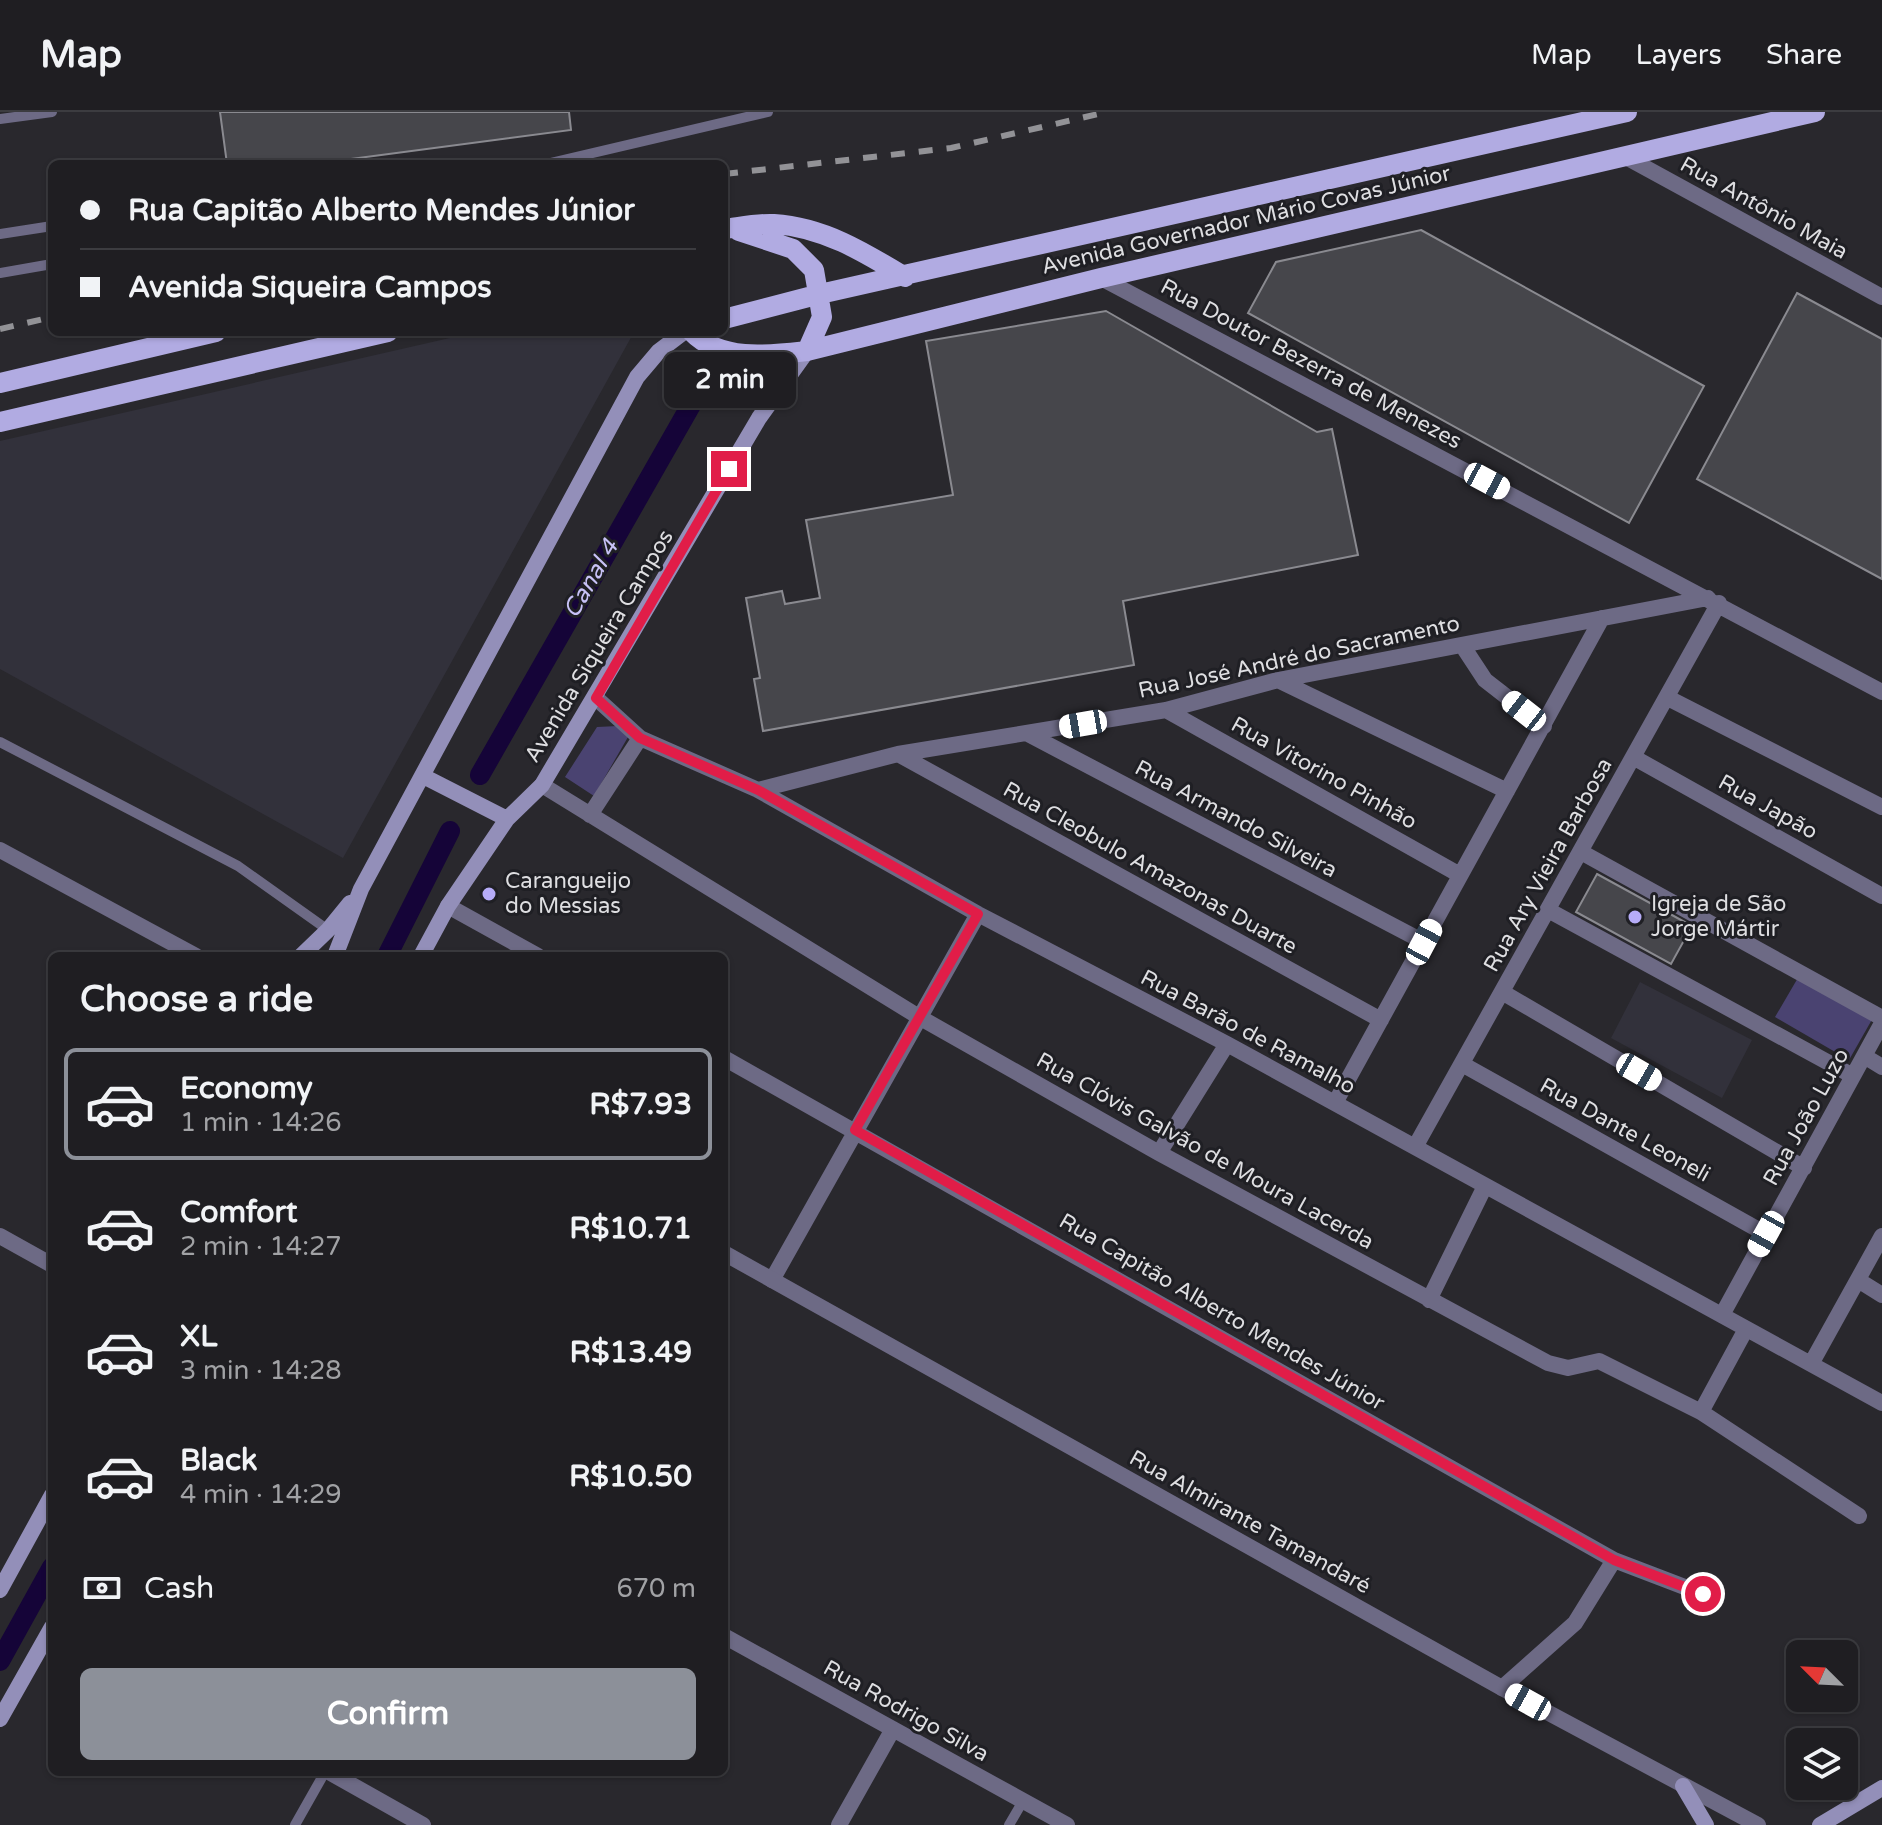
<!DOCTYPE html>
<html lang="en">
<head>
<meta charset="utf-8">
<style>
  :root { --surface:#1f1e22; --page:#2c2b2f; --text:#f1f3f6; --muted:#a1a2a5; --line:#3c3c40; --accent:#8c9099 }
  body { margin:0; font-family:"Varela Round",sans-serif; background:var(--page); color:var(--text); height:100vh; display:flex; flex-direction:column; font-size:30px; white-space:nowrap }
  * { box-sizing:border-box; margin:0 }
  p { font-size:26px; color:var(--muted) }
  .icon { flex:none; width:44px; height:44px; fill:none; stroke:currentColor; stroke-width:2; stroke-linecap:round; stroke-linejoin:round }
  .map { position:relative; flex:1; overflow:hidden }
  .panel { position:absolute; left:48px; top:840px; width:680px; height:824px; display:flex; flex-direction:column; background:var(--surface); border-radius:12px; box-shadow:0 2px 6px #0004,0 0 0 2px var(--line) }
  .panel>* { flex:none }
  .hud { position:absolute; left:48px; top:48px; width:680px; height:176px; border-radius:12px; box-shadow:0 2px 6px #0004,0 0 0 2px var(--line); display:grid; align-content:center; height:176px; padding:0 32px; background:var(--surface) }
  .needle { width:52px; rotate:294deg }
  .controls { position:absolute; left:1786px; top:1528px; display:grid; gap:16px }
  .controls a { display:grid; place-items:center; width:72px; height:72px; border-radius:12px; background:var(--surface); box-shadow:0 2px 6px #0004,0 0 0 2px var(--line); font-size:40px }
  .end { position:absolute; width:36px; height:36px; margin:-18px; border:10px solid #e11d48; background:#fff; box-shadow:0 0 0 4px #fff }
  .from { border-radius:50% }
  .bubble { position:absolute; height:56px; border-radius:12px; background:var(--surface); box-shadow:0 2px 6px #0004,0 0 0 2px var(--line); font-size:26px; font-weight:700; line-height:56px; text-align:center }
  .car { position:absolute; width:24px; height:48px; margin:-24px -12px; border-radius:10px; box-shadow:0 0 6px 2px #0007; background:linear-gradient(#fff 24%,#345 0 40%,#fff 0 76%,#345 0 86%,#fff 0) }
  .hud b { display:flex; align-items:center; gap:28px; height:76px; font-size:30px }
  .hud b+b { border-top:2px solid var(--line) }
  .hud i { width:20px; height:20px; background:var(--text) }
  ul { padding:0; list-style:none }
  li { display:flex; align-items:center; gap:24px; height:112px; margin:0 16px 12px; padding:0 16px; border:4px solid transparent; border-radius:12px }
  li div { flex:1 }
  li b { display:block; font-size:30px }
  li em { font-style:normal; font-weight:700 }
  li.selected { border-color:var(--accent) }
  li>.icon { width:72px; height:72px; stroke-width:1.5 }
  h2 { padding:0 32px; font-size:36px; line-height:96px }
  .pay { display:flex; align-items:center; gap:20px; height:88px; padding:0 32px; font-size:30px }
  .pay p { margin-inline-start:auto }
  .primary-button { display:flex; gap:16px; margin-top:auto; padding:16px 32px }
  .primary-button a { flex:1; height:92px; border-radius:12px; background:var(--accent); color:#fff; font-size:32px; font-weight:700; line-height:92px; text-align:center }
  header { display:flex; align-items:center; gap:48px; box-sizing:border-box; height:112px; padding:0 40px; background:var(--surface); border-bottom:2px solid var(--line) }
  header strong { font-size:38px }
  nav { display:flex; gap:44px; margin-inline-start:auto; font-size:28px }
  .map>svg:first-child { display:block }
</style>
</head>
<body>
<header>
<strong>Map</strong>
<nav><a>Map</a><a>Layers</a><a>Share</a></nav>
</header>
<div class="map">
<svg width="1882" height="1713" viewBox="0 0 1882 1713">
  <rect width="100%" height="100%" fill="#29282d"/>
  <path fill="#32313b" d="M476,220H634L343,746L0,557V329Z
    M1640,870L1752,928L1722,986L1611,926Z"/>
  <path fill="#4a4371" d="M618,614L628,625L594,684L565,665L597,615Z
    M1799,864L1874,904L1849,948L1775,905Z"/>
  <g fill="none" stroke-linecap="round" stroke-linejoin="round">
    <path stroke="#150438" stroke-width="20" d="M480,663L703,272
      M387,844L450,719
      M0,1549L52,1455"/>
  </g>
  <path fill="#46464b" stroke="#8a8a90" stroke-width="2" d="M220,0H569L571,18L313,52H227Z
    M1421,118L1704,274L1629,411L1248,201L1276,150Z
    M1797,181L1882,227V467L1697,367Z
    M1106,199L1317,320L1332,317L1358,443L1123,489L1134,553L763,619L754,567L760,566L746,486L782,479L785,492L820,486L806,408L953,383L926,229Z
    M1597,762L1692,814L1671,852L1576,800Z"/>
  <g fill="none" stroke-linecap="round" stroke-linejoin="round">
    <path stroke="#6d6a85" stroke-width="10" d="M0,7L52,0
      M546,52L768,0
      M0,122L52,114
      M0,161L52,152
      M0,630L238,754L328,818
      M295,1713L325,1660
      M1009,1713L1023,1689"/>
    <path stroke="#6d6a85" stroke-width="16" d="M1624,44L1882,185
      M1101,166L1882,580
      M1462,533L1485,568L1544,614
      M1278,568L1507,679
      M596,586L640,626L758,678L978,802L1227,932L1882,1291
      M1668,586L1882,695
      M1166,598L1460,763
      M1028,622L1424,830
      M898,642L1381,908
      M1633,645L1882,784
      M542,673L919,905L1159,1041L1548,1251L1568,1256L1599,1249L1701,1300L1859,1404
      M758,678L898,642L1166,598L1278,568L1708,486
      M590,703L640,626
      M1581,740L1882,906
      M448,794L538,844
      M1548,798L1853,964
      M1502,880L1804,1056
      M1864,944L1882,955
      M724,946L1614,1448L1703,1482
      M1462,952L1766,1122
      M1335,991L1602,506
      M1415,1035L1719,491
      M1159,1041L1227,932
      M0,1124L52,1153
      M772,1168L978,802
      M1858,1168L1882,1183
      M1429,1188L1485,1074
      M1722,1203L1882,911
      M1811,1252L1882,1124
      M1701,1300L1746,1217
      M724,1524L1067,1713
      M1502,1576L1575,1511L1614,1448
      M329,1660L423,1713
      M839,1713L893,1617"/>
    <path stroke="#6d6a85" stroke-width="16" d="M0,738L196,844
      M724,1141L1502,1576L1758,1713"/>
    <path stroke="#938fb9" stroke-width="16" d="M423,664L507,707
      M301,844L328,818L350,791
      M335,844L361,777L637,265L659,239L684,220
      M421,844L448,794L507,707L542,673L759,306L807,239
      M0,1478L52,1383
      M0,1607L52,1515
      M1683,1674L1706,1713
      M1820,1713L1882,1676"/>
    <path stroke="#b1abe2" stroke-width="20" d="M724,117C740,115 758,111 774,112C823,115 864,140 905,165
      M739,119L793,137L814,158L822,205L807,239
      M724,207L820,182L1627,0
      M692,220C721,250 771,243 807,239L1101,166L1815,0
      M0,271L216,220
      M0,310L388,220"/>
    <path stroke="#929296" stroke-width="6" stroke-dasharray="14 14" stroke-linecap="butt" d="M724,62L951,36L1107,0
      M0,217L52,205"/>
  </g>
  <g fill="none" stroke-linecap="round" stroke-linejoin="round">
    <path stroke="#e11d48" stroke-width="10" d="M729,357L596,586L640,626L758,678L978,802L855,1018L1614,1448L1703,1482"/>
  </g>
  <g fill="#b6acf8" stroke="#1f1f24" stroke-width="3">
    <circle cx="489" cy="782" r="8"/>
    <circle cx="1635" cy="805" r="8"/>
  </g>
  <g text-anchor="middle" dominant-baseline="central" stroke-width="6" stroke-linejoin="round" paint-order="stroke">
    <g font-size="22" fill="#dedee1" stroke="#1f1f24">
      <text transform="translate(1764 96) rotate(29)">Rua Antônio Maia</text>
      <text transform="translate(1246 108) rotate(-13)">Avenida Governador Mário Covas Júnior</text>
      <text transform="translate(1311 252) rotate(28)">Rua Doutor Bezerra de Menezes</text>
      <text transform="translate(599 534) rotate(-59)">Avenida Siqueira Campos</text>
      <text transform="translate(1299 545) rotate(-12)">Rua José André do Sacramento</text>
      <text transform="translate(1324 661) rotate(29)">Rua Vitorino Pinhão</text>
      <text transform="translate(1768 695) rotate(29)">Rua Japão</text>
      <text transform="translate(1236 707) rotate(28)">Rua Armando Silveira</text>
      <text transform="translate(1548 753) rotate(-61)">Rua Ary Vieira Barbosa</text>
      <text transform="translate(1150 756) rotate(29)">Rua Cleobulo Amazonas Duarte</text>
      <text transform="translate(1248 920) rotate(28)">Rua Barão de Ramalho</text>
      <text transform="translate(1806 1005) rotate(-61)">Rua João Luzo</text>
      <text transform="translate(1625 1018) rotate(29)">Rua Dante Leoneli</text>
      <text transform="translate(1205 1039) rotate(29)">Rua Clóvis Galvão de Moura Lacerda</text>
      <text transform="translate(1222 1200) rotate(30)">Rua Capitão Alberto Mendes Júnior</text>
      <text transform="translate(1250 1410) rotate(29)">Rua Almirante Tamandaré</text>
      <text transform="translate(906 1599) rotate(29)">Rua Rodrigo Silva</text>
    </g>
    <g font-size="22" fill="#dedee1" stroke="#1f1f24" text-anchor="start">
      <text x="505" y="769">Carangueijo<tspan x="505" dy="25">do Messias</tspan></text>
      <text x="1651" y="792">Igreja de São<tspan x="1651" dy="25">Jorge Mártir</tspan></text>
    </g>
    <g font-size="24" font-style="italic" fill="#c7c1f6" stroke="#1f1f24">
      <text transform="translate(591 467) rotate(-60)">Canal 4</text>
    </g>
  </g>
</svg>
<div class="controls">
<a><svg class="needle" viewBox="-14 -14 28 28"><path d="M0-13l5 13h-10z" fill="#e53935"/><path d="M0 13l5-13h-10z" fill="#a1a2a5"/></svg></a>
<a><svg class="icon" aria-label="layers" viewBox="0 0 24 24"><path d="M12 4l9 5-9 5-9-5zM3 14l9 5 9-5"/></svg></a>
</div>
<i class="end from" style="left:1703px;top:1482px"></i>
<i class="end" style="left:729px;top:357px"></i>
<div class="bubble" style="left:664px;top:240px;width:132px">2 min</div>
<i class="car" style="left:1487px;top:369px;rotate:118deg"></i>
<i class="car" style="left:1524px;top:599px;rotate:308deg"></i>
<i class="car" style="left:1083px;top:612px;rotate:260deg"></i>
<i class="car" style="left:1424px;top:830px;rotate:28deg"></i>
<i class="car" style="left:1639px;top:960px;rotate:120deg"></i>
<i class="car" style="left:1766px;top:1122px;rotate:209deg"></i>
<i class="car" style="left:1528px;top:1590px;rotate:299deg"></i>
<div class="hud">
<b><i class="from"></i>Rua Capitão Alberto Mendes Júnior</b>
<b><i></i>Avenida Siqueira Campos</b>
</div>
<section class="panel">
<h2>Choose a ride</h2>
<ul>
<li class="selected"><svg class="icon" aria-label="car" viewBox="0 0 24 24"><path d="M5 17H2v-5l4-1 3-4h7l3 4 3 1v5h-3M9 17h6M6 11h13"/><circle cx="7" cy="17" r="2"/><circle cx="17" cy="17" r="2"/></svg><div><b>Economy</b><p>1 min · 14:26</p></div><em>R$7.93</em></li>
<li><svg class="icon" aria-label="car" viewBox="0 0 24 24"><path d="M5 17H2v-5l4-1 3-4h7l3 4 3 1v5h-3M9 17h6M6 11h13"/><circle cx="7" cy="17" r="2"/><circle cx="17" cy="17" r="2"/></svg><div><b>Comfort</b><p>2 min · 14:27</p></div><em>R$10.71</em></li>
<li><svg class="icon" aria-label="car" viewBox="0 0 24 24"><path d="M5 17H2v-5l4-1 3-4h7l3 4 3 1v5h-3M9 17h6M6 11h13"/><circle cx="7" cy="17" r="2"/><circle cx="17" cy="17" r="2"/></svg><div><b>XL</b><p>3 min · 14:28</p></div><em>R$13.49</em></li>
<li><svg class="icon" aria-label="car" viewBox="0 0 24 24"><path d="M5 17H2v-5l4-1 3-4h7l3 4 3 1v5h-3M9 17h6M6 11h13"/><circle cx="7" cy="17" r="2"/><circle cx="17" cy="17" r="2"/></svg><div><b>Black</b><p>4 min · 14:29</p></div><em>R$10.50</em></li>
</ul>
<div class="pay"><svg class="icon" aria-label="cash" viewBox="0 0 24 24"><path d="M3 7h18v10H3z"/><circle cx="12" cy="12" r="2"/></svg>Cash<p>670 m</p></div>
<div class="primary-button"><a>Confirm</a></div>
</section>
</div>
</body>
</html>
